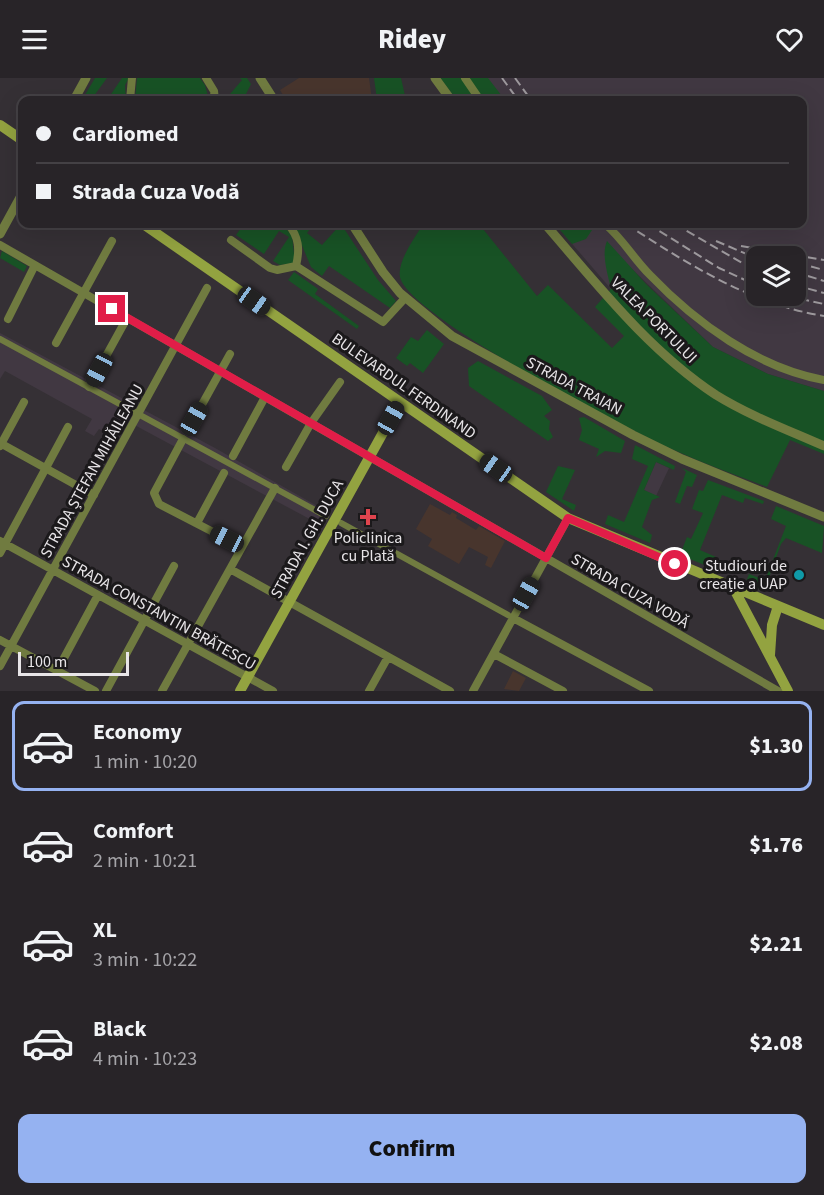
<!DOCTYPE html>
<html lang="en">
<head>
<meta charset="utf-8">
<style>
  :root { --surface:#282428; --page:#302c30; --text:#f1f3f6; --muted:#a5a4a8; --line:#444145; --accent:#95b2f1 }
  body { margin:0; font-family:"Source Sans 3",sans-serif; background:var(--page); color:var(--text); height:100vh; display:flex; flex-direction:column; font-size:22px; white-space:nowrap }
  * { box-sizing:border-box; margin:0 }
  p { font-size:20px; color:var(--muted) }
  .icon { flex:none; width:33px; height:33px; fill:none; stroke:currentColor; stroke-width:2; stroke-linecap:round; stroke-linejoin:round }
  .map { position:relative; height:613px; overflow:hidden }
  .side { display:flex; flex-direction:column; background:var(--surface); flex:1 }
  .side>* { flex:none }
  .top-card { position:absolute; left:18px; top:18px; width:789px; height:132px; border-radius:12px; box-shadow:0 6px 24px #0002,0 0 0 2px var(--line); display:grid; align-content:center; height:132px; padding:0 18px; background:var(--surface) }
  .tools { position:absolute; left:746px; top:168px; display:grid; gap:12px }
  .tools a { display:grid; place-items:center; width:60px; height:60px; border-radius:12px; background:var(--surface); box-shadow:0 6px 24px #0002,0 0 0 2px var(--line); font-size:30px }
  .scale { position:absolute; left:18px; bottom:15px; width:111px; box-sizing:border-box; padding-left:6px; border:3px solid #e8e5e8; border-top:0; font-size:16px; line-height:21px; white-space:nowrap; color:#e8e5e8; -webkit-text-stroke:4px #1b191b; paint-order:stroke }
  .end { position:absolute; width:27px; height:27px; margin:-14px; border:8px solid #e11d48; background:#fff; box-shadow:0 0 0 3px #fff }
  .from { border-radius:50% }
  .car { position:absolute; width:18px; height:36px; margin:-18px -9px; border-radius:8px; box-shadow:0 0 4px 2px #0007; background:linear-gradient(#222 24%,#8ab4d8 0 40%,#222 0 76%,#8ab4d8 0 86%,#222 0) }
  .top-card b { display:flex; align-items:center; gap:21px; height:57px; font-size:22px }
  .top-card b+b { border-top:2px solid var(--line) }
  .top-card i { width:15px; height:15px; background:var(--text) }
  ul { padding:10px 0 0; list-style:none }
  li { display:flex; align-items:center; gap:18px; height:90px; margin:0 12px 9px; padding:0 6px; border:3px solid transparent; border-radius:12px }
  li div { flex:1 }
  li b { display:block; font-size:22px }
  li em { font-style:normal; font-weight:800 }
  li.on { border-color:var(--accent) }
  li>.icon { width:54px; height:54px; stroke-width:1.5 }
  .primary-button { display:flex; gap:12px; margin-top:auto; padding:12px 18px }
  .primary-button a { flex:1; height:69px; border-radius:12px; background:var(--accent); color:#111; font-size:24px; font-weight:800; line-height:69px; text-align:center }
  header { display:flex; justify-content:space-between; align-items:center; height:78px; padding:0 18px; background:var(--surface); font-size:27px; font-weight:800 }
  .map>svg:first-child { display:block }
</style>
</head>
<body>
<header><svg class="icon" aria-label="menu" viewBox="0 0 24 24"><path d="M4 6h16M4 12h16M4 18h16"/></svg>Ridey<svg class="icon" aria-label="heart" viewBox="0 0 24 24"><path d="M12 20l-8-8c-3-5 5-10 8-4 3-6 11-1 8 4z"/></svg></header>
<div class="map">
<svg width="824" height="613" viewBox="0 0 824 613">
  <rect width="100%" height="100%" fill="#353035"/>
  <path fill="#413842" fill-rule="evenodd" d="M440,0H824V313L768,296L713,269L632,191L611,211L555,146H802V22H457ZM756,178H795V218H756Z
    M0,255L215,370L326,433L319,446L127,343L117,361L99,351L94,358L85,353L92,341L5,293L0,301Z
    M656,384L669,390L656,418L644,412Z"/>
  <path fill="#48352d" d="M299,0H369L372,22H286L280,12Z
    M430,426L450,437L452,434L457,437L456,440L476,452L479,448L505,463L491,490L485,487L488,479L469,469L459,486L428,468L432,461L416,451Z
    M513,593L526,600L519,613L504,611Z"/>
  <path fill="#185225" d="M95,0H107L91,22H82Z
    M122,0H129L125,7L126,22H107Z
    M137,0H200L205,7L209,22H135Z
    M240,0H247L251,6L244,20L246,22H225L242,2Z
    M374,0H401L406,22H377Z
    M440,0H488L505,22H457Z
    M244,146H281L292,157L295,185L280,187L273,183L289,159L279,153L264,176L236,157Z
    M293,146H314L307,155L322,167L341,146L378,202L396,223L390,230L329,188L322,198L311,189Z
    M423,146H479L537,218L548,207L612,270L624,258L595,229L611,211C608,197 601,176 607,163L646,206L713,269L768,296L824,313V376L790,362L767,409C736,397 705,386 674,372C631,353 408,238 400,199C397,183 415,160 423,146Z
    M555,146H596L586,161L572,166Z
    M2,173L27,188L24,194L0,180Z
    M294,194L318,211L315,216L359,248L357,251L288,202Z
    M427,252L444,266L423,295L410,285L407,288L396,280L411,259L418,263Z
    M478,283L542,318L552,332L544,338L550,343L549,351L553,359L548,363L469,308L468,290Z
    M584,339L625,363L621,375L605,373L596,379L599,371L579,362L582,352L579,340Z
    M635,367L675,388L674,392L656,384L644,412L660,419L652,422L642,449L652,457L650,465L605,446L608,437L624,444L648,388L632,381Z
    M558,388L575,392L562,421L576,427L574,433L546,414Z
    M682,390L697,397L692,409L687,408L680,426L675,424L686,394Z
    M708,402L764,423L763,426L745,420L743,425L722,417L700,472L716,479L712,490L680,477L687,459L691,461L703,435L692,431L699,412L703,413Z
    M776,428L824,448L822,475L786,460L781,466L764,513L746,504L749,496L765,502L786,448L771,441Z"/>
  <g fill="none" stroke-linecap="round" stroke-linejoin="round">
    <path stroke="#707b40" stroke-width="6" d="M0,261L326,438
      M341,445L508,537"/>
    <path stroke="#707b40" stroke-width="8" d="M206,0L214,13L215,22
      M465,0L480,22
      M130,22L132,0
      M288,146C299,159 300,171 296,188
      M605,146C623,161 633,180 650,197C696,245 758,290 824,302
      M231,162L270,190L277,192L296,188L383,244L405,220
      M0,167L778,613
      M8,241L35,187
      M56,265L112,163
      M89,309L127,240
      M194,341L230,276
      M183,361L154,415L159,426L242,469
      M0,365L94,417
      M0,368L24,324
      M233,378L265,319
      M286,389L311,345L340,304
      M197,445L224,395
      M0,463L273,613
      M0,475L68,349
      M230,491L450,613
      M513,540L649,613
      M0,562L95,613
      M494,576L563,613
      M0,588L207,210
      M57,593L98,517
      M106,613L174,488
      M162,613L275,410
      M369,613L388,579
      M473,613L568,440"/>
    <path stroke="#707b40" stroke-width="9" d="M260,0L274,22
      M435,0L451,22
      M74,22L86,0
      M352,146L383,194L400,215L452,258L633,357L682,381L824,439
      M545,146C598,207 648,272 716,317C750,338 788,352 824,368
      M0,156L22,116"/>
    <path stroke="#93a340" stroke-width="10" d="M0,47L22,62
      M143,146L568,440L824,547
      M734,511L788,613
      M770,577L772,547L778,528
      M240,613L400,324"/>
    <path stroke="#9e9a9e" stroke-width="2" stroke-dasharray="9 4.5" stroke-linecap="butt" d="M502,0L518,22
      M515,0L531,22
      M626,146C688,186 750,226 824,238
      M648,146L719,190L756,207
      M675,146L756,193
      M716,163L756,180
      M741,168L824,182
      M798,185L824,192
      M795,194L824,203
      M795,207L824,215
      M787,218L824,226"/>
  </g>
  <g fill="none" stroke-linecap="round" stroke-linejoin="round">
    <path stroke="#e11d48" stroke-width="8" d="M112,231L546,480L568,440L675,486"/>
  </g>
  <path fill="#e0444e" stroke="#1b191b" stroke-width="2" d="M365 430h6v6h6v6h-6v6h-6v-6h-6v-6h6z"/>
  <circle fill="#0f9aa8" stroke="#1b191b" stroke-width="2" cx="799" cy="497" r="6"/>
  <g text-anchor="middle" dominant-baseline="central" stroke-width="6" stroke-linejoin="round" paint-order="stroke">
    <g font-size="16" fill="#e8e5e8" stroke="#1b191b">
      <text transform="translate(654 242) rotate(45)">VALEA PORTULUI</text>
      <text transform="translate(404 308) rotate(35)">BULEVARDUL FERDINAND</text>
      <text transform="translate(574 308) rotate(28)">STRADA TRAIAN</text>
      <text transform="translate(92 393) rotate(-61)">STRADA ȘTEFAN MIHĂILEANU</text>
      <text transform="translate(307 461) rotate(-61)">STRADA I. GH. DUCA</text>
      <text transform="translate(630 513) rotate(30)">STRADA CUZA VODĂ</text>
      <text transform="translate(159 535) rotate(29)">STRADA CONSTANTIN BRĂTESCU</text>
    </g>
    <g font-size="16" fill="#e8e5e8" stroke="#1b191b">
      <text x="368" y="460">Policlinica<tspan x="368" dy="18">cu Plată</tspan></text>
      <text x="787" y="488" text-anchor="end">Studiouri de<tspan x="787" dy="18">creație a UAP</tspan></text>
    </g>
  </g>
</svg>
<div class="tools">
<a><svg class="icon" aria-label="layers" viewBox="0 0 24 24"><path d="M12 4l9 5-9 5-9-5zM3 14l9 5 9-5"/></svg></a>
</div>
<div class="scale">100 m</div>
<i class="end from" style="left:675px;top:486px"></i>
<i class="end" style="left:112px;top:231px"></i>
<i class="car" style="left:254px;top:223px;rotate:125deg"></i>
<i class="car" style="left:99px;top:292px;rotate:208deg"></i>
<i class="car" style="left:391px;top:340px;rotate:29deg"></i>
<i class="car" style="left:194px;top:341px;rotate:29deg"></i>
<i class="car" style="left:496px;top:390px;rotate:305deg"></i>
<i class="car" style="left:227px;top:461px;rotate:297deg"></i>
<i class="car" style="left:526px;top:516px;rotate:29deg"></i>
<div class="top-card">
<b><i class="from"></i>Cardiomed</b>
<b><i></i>Strada Cuza Vodă</b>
</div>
</div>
<section class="side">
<ul>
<li class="on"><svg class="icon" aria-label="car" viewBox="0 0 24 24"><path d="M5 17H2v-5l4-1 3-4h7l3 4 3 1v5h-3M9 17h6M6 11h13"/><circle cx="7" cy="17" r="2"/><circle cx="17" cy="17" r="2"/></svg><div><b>Economy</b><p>1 min · 10:20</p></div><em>$1.30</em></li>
<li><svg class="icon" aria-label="car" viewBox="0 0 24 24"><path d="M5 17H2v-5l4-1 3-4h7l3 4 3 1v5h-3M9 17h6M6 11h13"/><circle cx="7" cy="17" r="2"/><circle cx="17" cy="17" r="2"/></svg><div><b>Comfort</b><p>2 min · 10:21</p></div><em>$1.76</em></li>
<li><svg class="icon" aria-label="car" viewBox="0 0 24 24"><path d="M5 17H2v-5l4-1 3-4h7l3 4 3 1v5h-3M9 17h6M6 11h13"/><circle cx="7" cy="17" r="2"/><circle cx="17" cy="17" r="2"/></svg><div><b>XL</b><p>3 min · 10:22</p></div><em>$2.21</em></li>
<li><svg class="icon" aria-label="car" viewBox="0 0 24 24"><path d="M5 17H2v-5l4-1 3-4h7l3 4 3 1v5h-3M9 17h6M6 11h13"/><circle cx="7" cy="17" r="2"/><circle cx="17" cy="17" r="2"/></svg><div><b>Black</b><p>4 min · 10:23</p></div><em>$2.08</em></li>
</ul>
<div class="primary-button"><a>Confirm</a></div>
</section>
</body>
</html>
